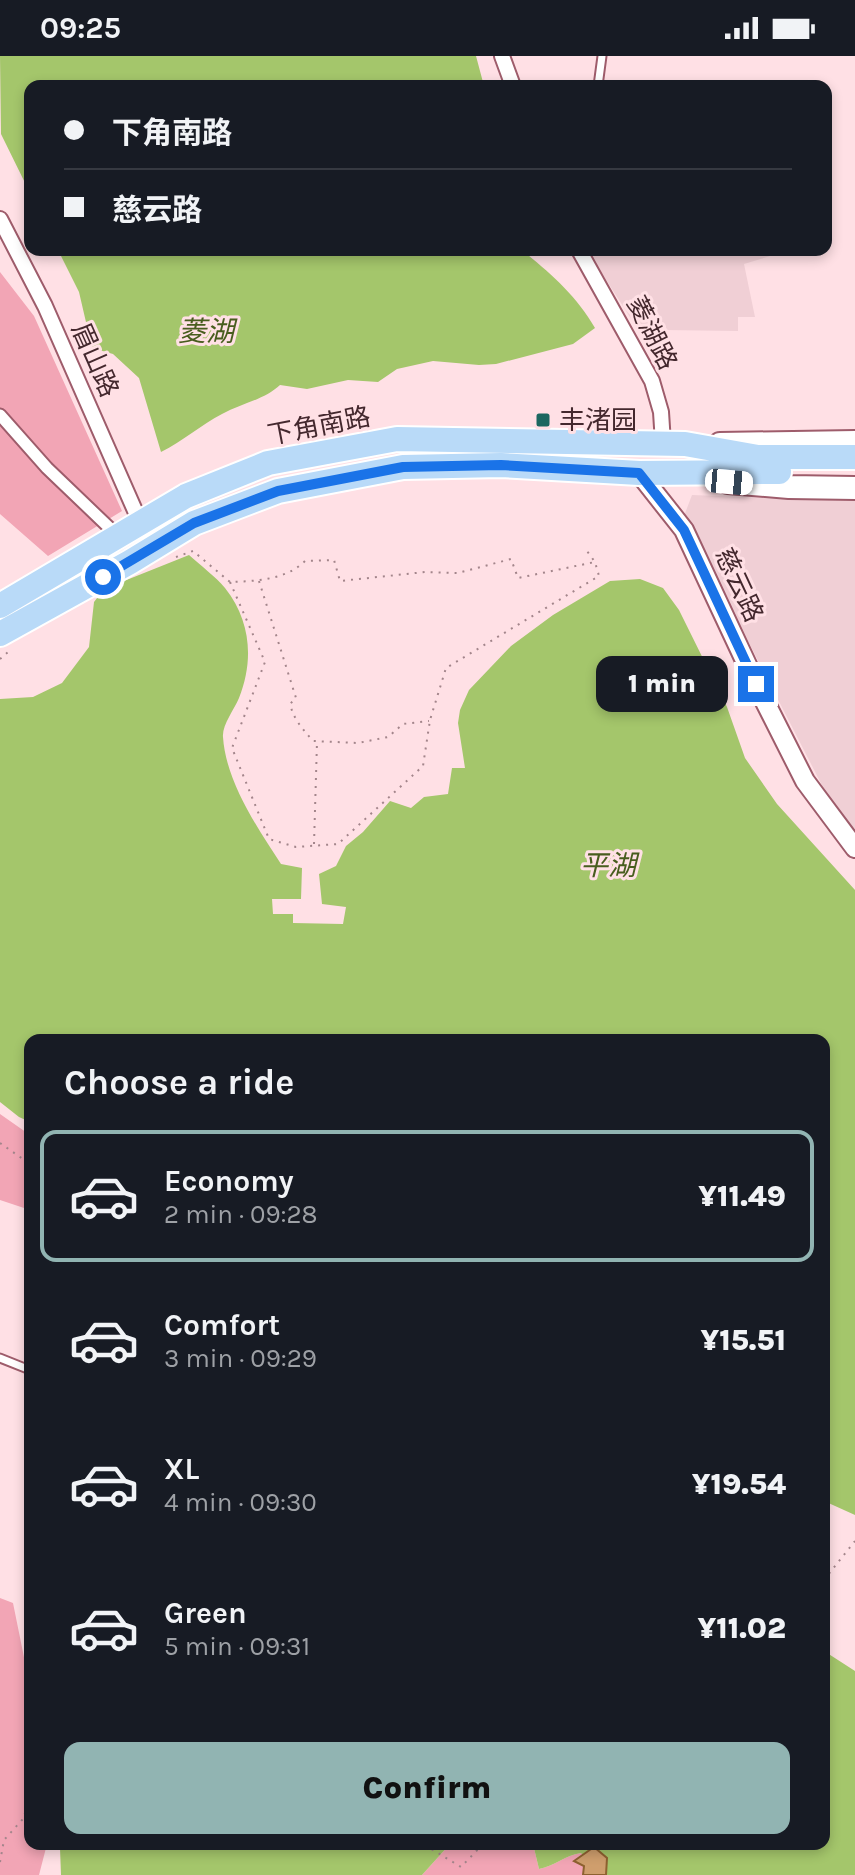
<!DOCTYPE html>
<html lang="en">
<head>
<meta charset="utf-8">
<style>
  :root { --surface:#171b24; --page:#242831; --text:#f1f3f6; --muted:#9ea1a6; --line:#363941; --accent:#91b4b2 }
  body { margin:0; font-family:Karla,"Noto Sans SC",sans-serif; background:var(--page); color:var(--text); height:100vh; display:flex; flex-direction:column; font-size:30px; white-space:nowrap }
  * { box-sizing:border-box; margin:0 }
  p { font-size:26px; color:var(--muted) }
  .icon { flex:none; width:44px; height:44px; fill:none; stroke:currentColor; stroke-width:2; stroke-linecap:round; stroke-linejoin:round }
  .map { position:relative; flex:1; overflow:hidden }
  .details { position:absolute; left:24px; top:978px; width:806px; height:816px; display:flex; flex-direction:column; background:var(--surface); border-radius:16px; box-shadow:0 4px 12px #0003 }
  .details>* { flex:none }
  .hud { position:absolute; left:24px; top:24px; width:808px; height:176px; border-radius:16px; box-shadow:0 4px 12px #0003; display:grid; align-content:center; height:176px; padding:0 40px; background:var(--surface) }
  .end { position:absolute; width:36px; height:36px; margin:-18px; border:10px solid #1a73e8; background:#fff; box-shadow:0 0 0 4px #fff }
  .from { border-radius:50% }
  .bubble { position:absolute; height:56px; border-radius:16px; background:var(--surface); box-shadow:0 4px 12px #0003; font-size:26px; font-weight:800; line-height:56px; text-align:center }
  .car { position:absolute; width:24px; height:48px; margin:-24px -12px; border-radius:10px; box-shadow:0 0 6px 2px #0007; background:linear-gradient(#fff 24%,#345 0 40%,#fff 0 76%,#345 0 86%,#fff 0) }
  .hud b { display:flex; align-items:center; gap:28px; height:76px; font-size:30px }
  .hud b+b { border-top:2px solid var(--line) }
  .hud i { width:20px; height:20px; background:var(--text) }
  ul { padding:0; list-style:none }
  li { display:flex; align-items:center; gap:24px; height:132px; margin:0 16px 12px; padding:0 24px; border:4px solid transparent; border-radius:16px }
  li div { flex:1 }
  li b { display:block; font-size:30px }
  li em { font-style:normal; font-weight:800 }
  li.active { border-color:var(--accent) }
  li>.icon { width:72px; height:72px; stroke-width:1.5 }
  h2 { padding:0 40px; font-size:36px; line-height:96px }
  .action { display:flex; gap:16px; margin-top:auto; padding:16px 40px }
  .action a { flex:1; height:92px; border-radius:16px; background:var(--accent); color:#111; font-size:32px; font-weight:800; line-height:92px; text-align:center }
  .status { display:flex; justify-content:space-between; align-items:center; height:56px; padding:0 40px; background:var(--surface); direction:ltr }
  .status svg { height:22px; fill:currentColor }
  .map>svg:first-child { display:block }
</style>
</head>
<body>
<div class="status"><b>09:25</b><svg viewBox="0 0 49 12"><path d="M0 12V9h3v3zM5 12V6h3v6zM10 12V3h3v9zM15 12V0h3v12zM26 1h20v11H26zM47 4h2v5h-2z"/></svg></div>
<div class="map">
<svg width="855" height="1819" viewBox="0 0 855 1819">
  <rect width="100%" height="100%" fill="#ffe0e5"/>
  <path fill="#f0cfd5" d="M587,194H790L744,208L755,261H738V275L663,274L642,280Z
    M692,439L855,445V773L830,745L684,460Z"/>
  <path fill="#f2a5b5" d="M0,216L34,260L122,455L48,500L0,458Z
    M0,1058L30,1079V1154L0,1144Z
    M0,1542L13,1547L30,1631V1788H47L39,1819H0Z
    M450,1788H533L539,1813C555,1810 565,1799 581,1797L592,1813L587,1819H422Z"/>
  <path fill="#a4c66b" d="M0,0H476L484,30H30V137L1,78Z
    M58,194H522C551,218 576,239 595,272L573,288L496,308L479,309L433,305L397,313L378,326L348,324L307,333L280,329C264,344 242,347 222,358C201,369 183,385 161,396L139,322L113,298L92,292L79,236Z
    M189,499C201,510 215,520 225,532C251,565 254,604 239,642C234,654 222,669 223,681C226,726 257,771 281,808L302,812L301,843H272L273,858H293V867L343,868L346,851L322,848L319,818L336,810L346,790L363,776L390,745L411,752L424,741L448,738L452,712H465L458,667L460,654L469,634L511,590L553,559L610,525L640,523L663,532L679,554L727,651L745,702L777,748L855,834V1459L824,1445V984H30V1066L19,1061L0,1046V643L33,641L62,627L89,591L94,546L104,533Z
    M824,1595L855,1615V1819H587L592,1812L581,1797C565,1799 555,1810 539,1813L533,1788H824Z
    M63,1788H450L422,1819H61L60,1792Z"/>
  <path fill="#cf9e6d" stroke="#8e6130" stroke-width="2" d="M594,1791L607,1802L606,1819H583L584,1810L574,1805Z"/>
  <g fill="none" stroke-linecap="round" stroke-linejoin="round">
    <defs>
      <path id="service" d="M598,30L602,0
        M0,1302L30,1314"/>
      <path id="pedestrian" d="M0,359L47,412L118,480"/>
      <path id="minor" d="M502,0L513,30
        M0,163L45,250L140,466
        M579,194L652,325L661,356L663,387"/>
      <path id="tertiary" d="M639,417L684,474L756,628L805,725L855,792"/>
      <path id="secondary" d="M720,388L855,386
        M728,426L789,431L855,432"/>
      <path id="primary" d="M0,550L186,440L268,407L397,383L685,388L758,401H855
        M0,578L130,506L194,467L278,435L403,411L501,409L639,417L779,416"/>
    </defs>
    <use href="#service" stroke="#9e5c6b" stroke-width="11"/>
    <use href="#pedestrian" stroke="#9e5c6b" stroke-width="15"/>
    <use href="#minor" stroke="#9e5c6b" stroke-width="18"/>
    <use href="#tertiary" stroke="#9e5c6b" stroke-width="22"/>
    <use href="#secondary" stroke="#9e5c6b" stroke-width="26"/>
    <use href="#primary" stroke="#fff" stroke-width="28"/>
    <path stroke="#a3858b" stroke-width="2" stroke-dasharray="2 6" stroke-linecap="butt" d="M176,501L193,495L230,526C256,525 286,524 305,505L334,504L340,525L425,516L458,517L511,503L518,522L595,506
      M259,525L296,642L290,648C294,664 302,672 313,685L358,687L388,681L403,668L429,665
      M230,526L265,606L232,692L269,783L296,791L338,788L423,710L430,664L446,612L599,520L595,506L587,495
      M0,603L8,596
      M314,788L317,686
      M0,1087L30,1108
      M824,1524L855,1485
      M430,1788L428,1791L461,1811L483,1788
      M0,1806L4,1784L22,1764L30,1745"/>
    <use href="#service" stroke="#fff" stroke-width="7"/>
    <use href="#pedestrian" stroke="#fff" stroke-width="11"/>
    <use href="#minor" stroke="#fff" stroke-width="14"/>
    <use href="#tertiary" stroke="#fff" stroke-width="18"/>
    <use href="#secondary" stroke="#fff" stroke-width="22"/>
    <use href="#primary" stroke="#b9daf8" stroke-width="24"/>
  </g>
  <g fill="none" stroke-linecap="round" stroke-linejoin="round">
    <path stroke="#1a73e8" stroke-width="10" d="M103,521L194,467L278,435L403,411L501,409L639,417L684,474L756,628"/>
  </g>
  <rect fill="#1c6760" stroke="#ffe0e5" stroke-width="3" x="535" y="356" width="16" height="16" rx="4"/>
  <g text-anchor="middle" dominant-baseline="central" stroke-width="6" stroke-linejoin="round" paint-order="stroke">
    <g font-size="26" fill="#44282e" stroke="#ffe0e5">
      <text transform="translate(652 277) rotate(63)">菱湖路</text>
      <text transform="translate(95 304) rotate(66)">眉山路</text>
      <text transform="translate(319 370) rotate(-11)">下角南路</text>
      <text transform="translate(739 529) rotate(65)">慈云路</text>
    </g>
    <g font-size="26" fill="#44282e" stroke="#ffe0e5" text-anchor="start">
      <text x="559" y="364">丰渚园</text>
    </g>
    <g font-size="28" font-style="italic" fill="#485d1e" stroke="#ffe0e5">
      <text x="206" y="275">菱湖</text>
      <text x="608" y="809">平湖</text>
    </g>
  </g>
</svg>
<i class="end from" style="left:103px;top:521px"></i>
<i class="end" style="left:756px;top:628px"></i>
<div class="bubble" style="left:596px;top:600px;width:132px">1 min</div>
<i class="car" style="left:729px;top:426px;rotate:95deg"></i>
<div class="hud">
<b><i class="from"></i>下角南路</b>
<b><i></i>慈云路</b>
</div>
<section class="details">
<h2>Choose a ride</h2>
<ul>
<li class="active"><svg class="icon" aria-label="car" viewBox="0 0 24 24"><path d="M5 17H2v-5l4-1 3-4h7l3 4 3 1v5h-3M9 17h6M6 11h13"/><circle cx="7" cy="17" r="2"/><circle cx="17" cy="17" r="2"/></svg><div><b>Economy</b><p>2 min · 09:28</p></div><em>¥11.49</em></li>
<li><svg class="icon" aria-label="car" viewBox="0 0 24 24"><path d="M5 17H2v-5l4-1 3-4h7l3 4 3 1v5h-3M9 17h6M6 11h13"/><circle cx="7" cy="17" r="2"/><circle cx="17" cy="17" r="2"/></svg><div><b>Comfort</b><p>3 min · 09:29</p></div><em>¥15.51</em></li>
<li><svg class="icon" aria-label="car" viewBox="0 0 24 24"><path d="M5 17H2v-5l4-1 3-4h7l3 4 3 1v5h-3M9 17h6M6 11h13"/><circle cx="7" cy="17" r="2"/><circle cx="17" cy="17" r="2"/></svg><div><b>XL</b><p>4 min · 09:30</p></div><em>¥19.54</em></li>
<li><svg class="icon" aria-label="car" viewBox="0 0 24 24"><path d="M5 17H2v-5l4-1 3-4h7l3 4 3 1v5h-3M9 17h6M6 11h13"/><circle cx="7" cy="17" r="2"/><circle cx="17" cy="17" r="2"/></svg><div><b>Green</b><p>5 min · 09:31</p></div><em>¥11.02</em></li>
</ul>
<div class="action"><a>Confirm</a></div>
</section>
</div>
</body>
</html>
